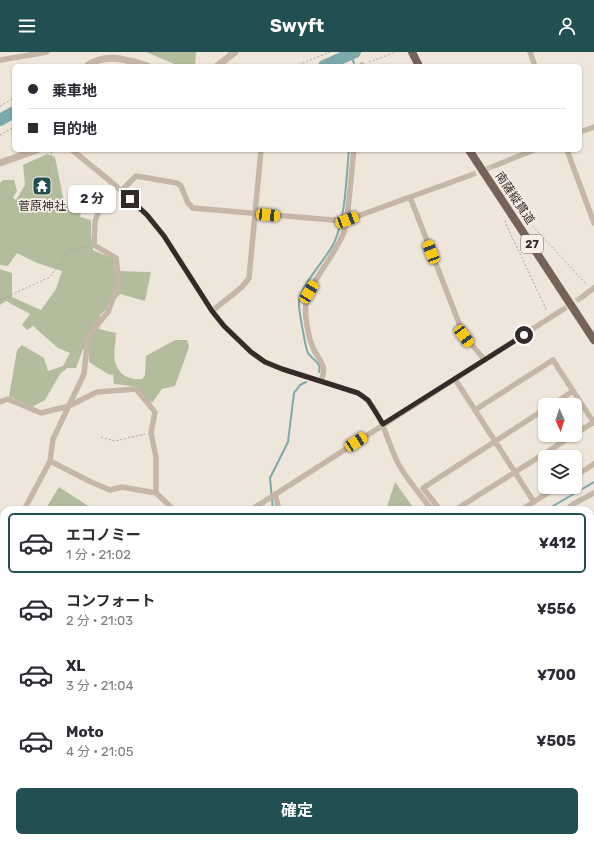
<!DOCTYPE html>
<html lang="ja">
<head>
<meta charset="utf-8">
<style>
  :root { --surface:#fff; --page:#f2f2f3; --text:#2b2b33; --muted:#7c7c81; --line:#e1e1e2; --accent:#214f52 }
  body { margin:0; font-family:Rubik,"Noto Sans JP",sans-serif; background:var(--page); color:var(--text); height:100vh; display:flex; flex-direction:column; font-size:15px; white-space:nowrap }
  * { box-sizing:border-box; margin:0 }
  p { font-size:13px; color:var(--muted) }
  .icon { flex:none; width:22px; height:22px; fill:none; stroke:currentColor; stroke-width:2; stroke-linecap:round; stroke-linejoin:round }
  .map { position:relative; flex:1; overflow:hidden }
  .panel { position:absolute; left:0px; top:454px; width:594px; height:336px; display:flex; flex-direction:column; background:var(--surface); border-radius:12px 12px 0 0; box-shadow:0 1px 3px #0004 }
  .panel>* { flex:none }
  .hud { position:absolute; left:12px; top:12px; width:570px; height:88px; border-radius:6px; box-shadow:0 1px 3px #0004; display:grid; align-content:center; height:88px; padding:0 16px; background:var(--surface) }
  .needle { width:26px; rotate:177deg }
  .buttons { position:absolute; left:538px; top:346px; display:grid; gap:8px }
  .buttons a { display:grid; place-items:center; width:44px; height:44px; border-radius:6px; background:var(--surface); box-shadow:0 1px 3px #0004; font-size:20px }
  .end { position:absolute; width:18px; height:18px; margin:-9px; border:5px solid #342b28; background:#fff; box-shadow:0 0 0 2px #fff }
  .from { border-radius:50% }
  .bubble { position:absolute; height:28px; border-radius:6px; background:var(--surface); box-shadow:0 1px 3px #0004; font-size:13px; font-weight:700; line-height:28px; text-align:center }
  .car { position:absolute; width:12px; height:24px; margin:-12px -6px; border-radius:5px; box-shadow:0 0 3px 1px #0007; background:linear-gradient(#f5c518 24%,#345 0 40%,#f5c518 0 76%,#345 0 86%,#f5c518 0) }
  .hud b { display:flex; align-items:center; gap:14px; height:38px; font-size:15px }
  .hud b+b { border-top:1px solid var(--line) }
  .hud i { width:10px; height:10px; background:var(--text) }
  ul { padding:7px 0 0; list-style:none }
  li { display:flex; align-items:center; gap:12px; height:60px; margin:0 8px 6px; padding:0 8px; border:2px solid transparent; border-radius:6px }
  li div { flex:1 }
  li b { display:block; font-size:15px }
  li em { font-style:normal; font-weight:700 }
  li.current { border-color:var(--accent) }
  li>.icon { width:36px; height:36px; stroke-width:1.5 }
  .button { display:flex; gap:8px; margin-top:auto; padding:8px 16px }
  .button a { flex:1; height:46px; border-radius:6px; background:var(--accent); color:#fff; font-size:16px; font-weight:700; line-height:46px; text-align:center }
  header { display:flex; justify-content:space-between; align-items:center; height:52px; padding:0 16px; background:var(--accent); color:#fff; font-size:18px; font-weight:700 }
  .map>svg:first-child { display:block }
</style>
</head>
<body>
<header><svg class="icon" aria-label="menu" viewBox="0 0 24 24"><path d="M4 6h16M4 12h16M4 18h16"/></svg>Swyft<svg class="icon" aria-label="person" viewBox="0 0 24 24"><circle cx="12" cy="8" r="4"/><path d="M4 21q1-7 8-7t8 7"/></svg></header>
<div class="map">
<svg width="594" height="790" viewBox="0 0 594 790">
  <rect width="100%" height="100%" fill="#efe6db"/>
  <path fill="#b3bd9d" d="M146,0H196L195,14H179Z
    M47,102L55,105L64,150L82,157L80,165L91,168V185L93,198L114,207L115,219L151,220L145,249L120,242L106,258L100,263L99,277L116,281C116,290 113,301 115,310C118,322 130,329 142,327L145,323L146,304L175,288H187L189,295L175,334L162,337L152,351L131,334L114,332L113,323L108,322L89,310V299L83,297L76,316H67L60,322L45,348L32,355L9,344L17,298L22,293L44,306L48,319L63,314L70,301L58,296L33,274L27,278L22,273L30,262L6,249L0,253V217L12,221V245L41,258L56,237L62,219L37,211L17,201L8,214L0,213V131L3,128H14L17,139L13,146L16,148L25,133L23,113Z
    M395,430L415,458H386Z
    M59,435L93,457V458H45Z
    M4,598V786H36L33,790H0V602Z
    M239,786H310L307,790H239Z
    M367,786H436L434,790H366Z"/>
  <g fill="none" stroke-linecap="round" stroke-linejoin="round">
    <path stroke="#7da9aa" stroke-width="2" d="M350,2L354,11
      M319,320C322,310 312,308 308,301C306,298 298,255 299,250C300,234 326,207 334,191C346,165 346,126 349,98
      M273,458L270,426L288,390L294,341L300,333L306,330
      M546,458L594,430"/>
    <path stroke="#7da9aa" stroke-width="12" d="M324,14L355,0
      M0,68L14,60"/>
    <path stroke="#cac1b7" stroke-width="5.5" stroke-dasharray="5.5 3" stroke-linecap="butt" d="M471,123L494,114
      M562,258L582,245"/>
    <path stroke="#b2a093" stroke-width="1" stroke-dasharray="2 2" stroke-linecap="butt" d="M369,10L396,0
      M295,14L330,0
      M0,54L14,46
      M0,83L14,75
      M47,129L52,98
      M516,156L587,233
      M506,169L505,170L547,259
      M0,248L50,225L69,199L87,195
      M101,385L115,389L145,382
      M0,504L4,503
      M590,601H594
      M590,666L594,660
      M590,690L594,698
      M432,786L453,790
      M220,790L224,786"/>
    <path stroke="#c6b6a8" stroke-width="5.5" d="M530,0L535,14
      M0,8L47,0
      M362,14V13
      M580,80L594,75
      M72,98L115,133L147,163L164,184L212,259L224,274L251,300L265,310L283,317L358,341C384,356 386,394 402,418C411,432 422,445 432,458
      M567,98L594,171
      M494,114L534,98
      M121,139L136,124L177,131L181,134L188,151L193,156L344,169L471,123
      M410,145L464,284L485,308
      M582,245L594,236
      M212,259L242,235L249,226L261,98
      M455,327L534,450
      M321,329C328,313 319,309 313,296C309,286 304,264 306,253C309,230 335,204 344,180C347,169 348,158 349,147C351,131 352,114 354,98
      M0,350L8,347L41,361L69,354L97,340L136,337L155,360L151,381L156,405V441
      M552,353L573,339
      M475,358L553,308L594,371
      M575,382L594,370
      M50,409L91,430L110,438L122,435L156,441L174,458
      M575,424L594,412
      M275,442L279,458
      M24,458L50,409L53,387L84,322L88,284L108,260L119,230L116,206L94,193L95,169L100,157L115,133
      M251,458L562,258
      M440,458L423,436L545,357
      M455,458L574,383
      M521,458L557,435
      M566,458L575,451L594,441
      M4,528V562
      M0,742L4,622
      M559,786L562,790
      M110,790L111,786
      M321,790V786
      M400,790L401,786
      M461,790V786"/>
    <path stroke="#c6b6a8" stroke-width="7" d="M87,14C105,0 127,8 148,14
      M217,14L235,0
      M0,111L37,98"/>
    <path stroke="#75635a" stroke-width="8" d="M412,0L419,14
      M469,98L594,288"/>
  </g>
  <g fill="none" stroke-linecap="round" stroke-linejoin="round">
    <path stroke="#342b28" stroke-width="5" d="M130,147L147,163L164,184L212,259L224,274L251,300L265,310L282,317L358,341L368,348L383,372L524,283"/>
  </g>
  <defs>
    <symbol id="temple-square" viewBox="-11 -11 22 22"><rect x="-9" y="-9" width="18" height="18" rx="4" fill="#214f52" stroke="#f8f0e7"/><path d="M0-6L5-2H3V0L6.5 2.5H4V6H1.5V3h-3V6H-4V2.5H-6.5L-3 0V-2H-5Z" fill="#fff"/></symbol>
  </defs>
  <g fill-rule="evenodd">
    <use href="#temple-square" x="31" y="123" width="22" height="22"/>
  </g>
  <g text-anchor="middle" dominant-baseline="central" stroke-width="3.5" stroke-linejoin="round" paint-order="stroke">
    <rect fill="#f8f0e7" stroke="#6f6661" stroke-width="1" x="521" y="183" width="22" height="18" rx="3"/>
    <g font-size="11" font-weight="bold" fill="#342b28">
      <text x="532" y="192">27</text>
    </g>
    <g font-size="12" fill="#342b28" stroke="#f8f0e7">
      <text transform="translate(515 146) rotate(56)">南薩縦貫道</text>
    </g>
    <g font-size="12" fill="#342b28" stroke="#f8f0e7">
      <text x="42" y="154">菅原神社</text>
    </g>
  </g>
</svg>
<div class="buttons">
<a><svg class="needle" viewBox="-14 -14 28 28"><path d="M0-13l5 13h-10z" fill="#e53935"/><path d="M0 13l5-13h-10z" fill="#7c7c81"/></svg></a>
<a><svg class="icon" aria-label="layers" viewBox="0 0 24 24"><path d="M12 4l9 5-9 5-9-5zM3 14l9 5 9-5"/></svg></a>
</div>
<i class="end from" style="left:524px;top:283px"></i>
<i class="end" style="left:130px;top:147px"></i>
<div class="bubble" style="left:68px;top:133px;width:48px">2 分</div>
<i class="car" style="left:268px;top:163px;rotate:95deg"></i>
<i class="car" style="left:347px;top:168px;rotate:69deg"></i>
<i class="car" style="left:431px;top:200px;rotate:339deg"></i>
<i class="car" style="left:309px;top:240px;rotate:31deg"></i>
<i class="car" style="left:464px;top:284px;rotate:144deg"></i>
<i class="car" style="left:356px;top:390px;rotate:57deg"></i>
<div class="hud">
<b><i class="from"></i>乗車地</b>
<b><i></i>目的地</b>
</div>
<section class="panel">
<ul>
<li class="current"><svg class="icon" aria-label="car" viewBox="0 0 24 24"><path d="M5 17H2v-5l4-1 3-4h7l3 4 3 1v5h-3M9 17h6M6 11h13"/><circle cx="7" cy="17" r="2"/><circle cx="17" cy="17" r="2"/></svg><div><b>エコノミー</b><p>1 分 · 21:02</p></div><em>¥412</em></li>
<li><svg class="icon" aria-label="car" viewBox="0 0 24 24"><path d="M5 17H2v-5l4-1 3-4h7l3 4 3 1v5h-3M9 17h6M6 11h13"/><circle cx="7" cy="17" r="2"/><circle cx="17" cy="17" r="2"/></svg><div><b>コンフォート</b><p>2 分 · 21:03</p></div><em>¥556</em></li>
<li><svg class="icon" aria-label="car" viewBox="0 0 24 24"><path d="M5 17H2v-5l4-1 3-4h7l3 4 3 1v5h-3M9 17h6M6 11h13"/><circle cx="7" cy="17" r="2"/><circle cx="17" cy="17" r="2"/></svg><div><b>XL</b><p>3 分 · 21:04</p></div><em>¥700</em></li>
<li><svg class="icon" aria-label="car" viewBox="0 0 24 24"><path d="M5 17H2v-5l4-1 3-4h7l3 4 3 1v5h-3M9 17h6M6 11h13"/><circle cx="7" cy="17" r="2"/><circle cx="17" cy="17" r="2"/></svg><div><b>Moto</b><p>4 分 · 21:05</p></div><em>¥505</em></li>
</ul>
<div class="button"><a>確定</a></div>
</section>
</div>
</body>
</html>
